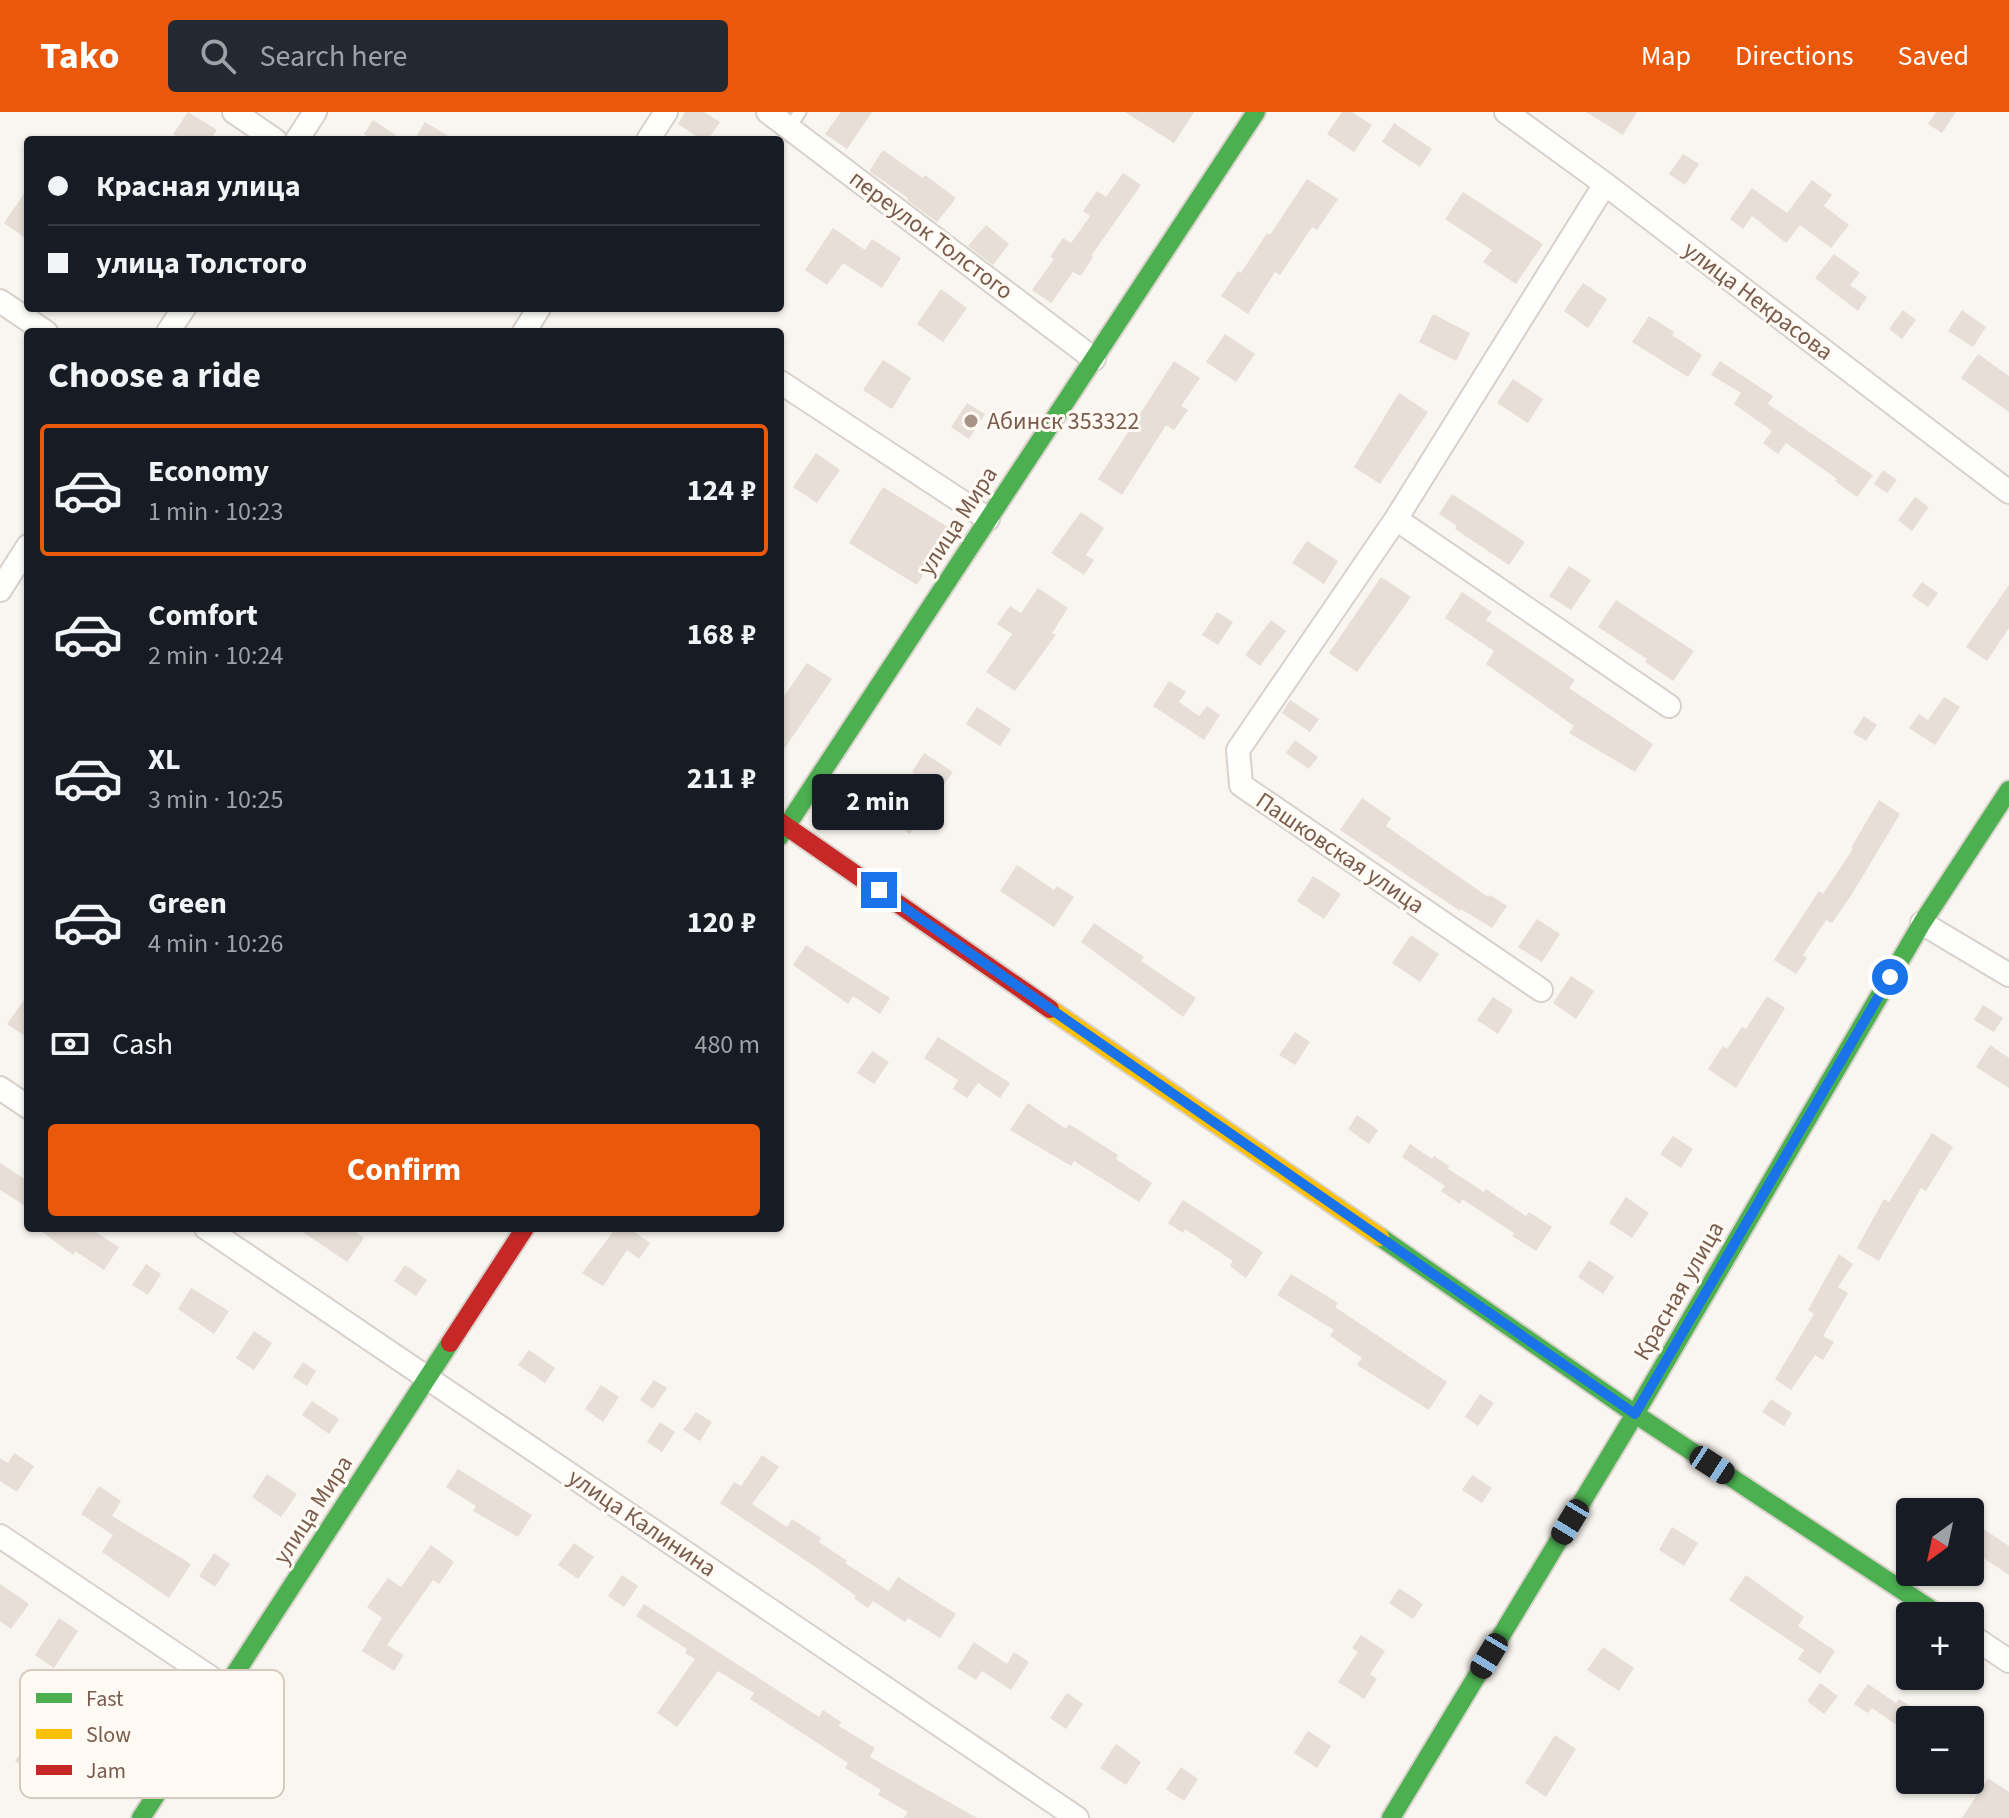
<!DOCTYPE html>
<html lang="en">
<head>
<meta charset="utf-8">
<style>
  :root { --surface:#171b24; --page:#242831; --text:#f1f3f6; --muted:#9ea1a6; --line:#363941; --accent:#ea580c }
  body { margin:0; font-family:"Source Sans 3",sans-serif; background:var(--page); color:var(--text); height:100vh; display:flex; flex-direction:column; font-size:30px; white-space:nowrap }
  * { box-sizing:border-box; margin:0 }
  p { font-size:26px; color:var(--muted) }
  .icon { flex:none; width:44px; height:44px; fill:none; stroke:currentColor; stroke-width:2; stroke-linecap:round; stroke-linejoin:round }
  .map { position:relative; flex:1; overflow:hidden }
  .sheet { position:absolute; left:24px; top:216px; width:760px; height:904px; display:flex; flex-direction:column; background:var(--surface); border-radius:8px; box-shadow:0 2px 6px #0004 }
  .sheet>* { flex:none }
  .hud { position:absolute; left:24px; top:24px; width:760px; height:176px; border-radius:8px; box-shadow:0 2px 6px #0004; display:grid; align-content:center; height:176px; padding:0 24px; background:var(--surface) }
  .needle { width:52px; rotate:213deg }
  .controls { position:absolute; left:1896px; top:1386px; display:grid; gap:16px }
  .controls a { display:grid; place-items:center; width:88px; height:88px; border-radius:8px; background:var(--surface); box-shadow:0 2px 6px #0004; font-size:40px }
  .end { position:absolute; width:36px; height:36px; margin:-18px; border:10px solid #1a73e8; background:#fff; box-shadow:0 0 0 4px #fff }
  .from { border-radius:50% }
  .bubble { position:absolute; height:56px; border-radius:8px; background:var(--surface); box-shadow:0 2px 6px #0004; font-size:26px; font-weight:700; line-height:56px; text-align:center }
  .car { position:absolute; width:24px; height:48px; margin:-24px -12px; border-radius:10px; box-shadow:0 0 6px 2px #0007; background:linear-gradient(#222 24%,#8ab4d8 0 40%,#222 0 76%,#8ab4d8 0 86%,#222 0) }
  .hud b { display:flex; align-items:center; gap:28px; height:76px; font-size:30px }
  .hud b+b { border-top:2px solid var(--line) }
  .hud i { width:20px; height:20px; background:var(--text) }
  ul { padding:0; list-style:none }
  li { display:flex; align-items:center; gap:24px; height:132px; margin:0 16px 12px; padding:0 8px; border:4px solid transparent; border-radius:8px }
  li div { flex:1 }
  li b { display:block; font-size:30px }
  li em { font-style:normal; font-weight:700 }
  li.current { border-color:var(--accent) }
  li>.icon { width:72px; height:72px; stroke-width:1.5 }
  h2 { padding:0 24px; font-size:36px; line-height:96px }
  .pay { display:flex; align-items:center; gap:20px; height:88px; padding:0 24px; font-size:30px }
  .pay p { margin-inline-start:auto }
  .action { display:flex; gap:16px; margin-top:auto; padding:16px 24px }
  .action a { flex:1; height:92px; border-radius:8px; background:var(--accent); color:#fff; font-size:32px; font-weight:700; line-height:92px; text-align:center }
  header { display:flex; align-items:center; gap:48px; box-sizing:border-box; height:112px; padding:0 40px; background:var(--accent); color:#fff }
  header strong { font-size:38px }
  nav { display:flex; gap:44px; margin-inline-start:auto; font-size:28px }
  .search { width:560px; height:72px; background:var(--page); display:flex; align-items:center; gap:20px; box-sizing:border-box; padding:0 28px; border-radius:8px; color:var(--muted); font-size:30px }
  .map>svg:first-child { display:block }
</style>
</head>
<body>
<header>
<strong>Tako</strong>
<div class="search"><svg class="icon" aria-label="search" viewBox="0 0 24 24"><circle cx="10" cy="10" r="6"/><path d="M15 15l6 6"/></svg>Search here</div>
<nav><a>Map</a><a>Directions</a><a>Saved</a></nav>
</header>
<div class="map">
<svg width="2009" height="1706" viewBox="0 0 2009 1706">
  <rect width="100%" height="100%" fill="#f9f5f0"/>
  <path fill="#e6ded7" d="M188,0L217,18L210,28H181L173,22Z
    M685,0H704L720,10L708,28H702L678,12Z
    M841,0H872L847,37L825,22Z
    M1125,0H1194L1174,31Z
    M1342,0H1352L1372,13L1354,40L1327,22Z
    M1586,0H1637L1623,23Z
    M1936,0H1956L1942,21L1928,12Z
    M373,8L403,28H373L364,22Z
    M425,10L455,28H414Z
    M1394,11L1432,37L1420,55L1382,30Z
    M883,38L923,66L925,63L956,86L937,110L907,88L908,86L869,59Z
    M1683,42L1699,52L1685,73L1669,62Z
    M1123,61L1141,73L1091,144L1093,145L1081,164L1073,160L1051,191L1032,178L1054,147L1050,145L1063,126L1071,131L1090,104L1083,99L1097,79L1106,85Z
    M1307,67L1338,87L1317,118L1312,115L1280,163L1275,160L1248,202L1221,184L1238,159L1241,161L1267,121L1270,123Z
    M1812,68L1832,83L1824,94L1849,113L1831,136L1800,113L1786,131L1752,104L1743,117L1730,107L1752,76L1787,101Z
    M28,76V128L4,111Z
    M1463,80L1543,132L1516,172L1483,150L1492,138L1445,107Z
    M986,113L1009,132L993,153L968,134Z
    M833,116L865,138L872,127L901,146L882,176L843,151L827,173L805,158Z
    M1834,142L1860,161L1850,173L1867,185L1858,199L1815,166Z
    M1583,171L1607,187L1588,216L1564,199Z
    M941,177L967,196L943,230L917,212Z
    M1903,198L1916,208L1902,227L1889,217Z
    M1962,198L1986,215L1973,235L1948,219Z
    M1433,202L1470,221L1456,249L1419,230Z
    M1649,204L1674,220L1672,223L1702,243L1688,265L1632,230Z
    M1225,222L1255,242L1236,270L1206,250Z
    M1978,242L2009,264V300L1961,266Z
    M883,248L911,266L892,297L863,278Z
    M1174,249L1200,266L1181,294L1188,298L1174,318L1166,313L1122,383L1098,367Z
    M1720,249L1773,284L1768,292L1873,363L1857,385L1835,369L1837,367L1786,331L1778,342L1763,331L1772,319L1734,292L1741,281L1711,263Z
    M1513,267L1543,287L1528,311L1497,291Z
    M1399,281L1428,300L1380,372L1354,355Z
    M967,291L985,302L969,327L951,315Z
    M816,341L840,358L817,391L793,375Z
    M1883,358L1897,368L1887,381L1874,372Z
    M883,375L951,417L917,473L849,431Z
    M1452,382L1525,430L1509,453L1455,417L1457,414L1439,402Z
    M1915,385L1929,395L1912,419L1898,408Z
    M1081,400L1104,416L1086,443L1094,448L1084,463L1051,441Z
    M1307,429L1338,449L1324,472L1292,451Z
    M1569,454L1591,468L1571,498L1549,484Z
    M1381,465L1411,485L1357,560L1329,541Z
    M1922,470L1938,481L1928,495L1912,484Z
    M2009,473V516L1987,549L1966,535Z
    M1038,476L1068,496L1052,521L1056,523L1015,579L986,560L1012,522L997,512L1010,494L1021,501Z
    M1462,480L1492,500L1486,508L1575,568L1569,576L1653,632L1635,660L1569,621L1574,614L1486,552L1494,539L1445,506Z
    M1616,488L1694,539L1673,569L1645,550L1647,547L1598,515Z
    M1217,500L1233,510L1218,533L1202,523Z
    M1271,508L1286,519L1260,554L1245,543Z
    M807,551L832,567L780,643V590Z
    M1169,569L1186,580L1179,590L1199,604L1207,594L1220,603L1204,628L1153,594Z
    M1944,585L1960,595L1935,633L1909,616L1919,602L1928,608Z
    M1290,588L1319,607L1310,620L1282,601Z
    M977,595L1011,617L1000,634L966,612Z
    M1864,604L1877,613L1866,629L1853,621Z
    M1295,628L1318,645L1309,657L1286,641Z
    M924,641L953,660L940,678L912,660Z
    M1362,686L1391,706L1386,714L1488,785L1490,783L1507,794L1492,816L1461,797L1460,799L1340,718Z
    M897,687L922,704L910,722L884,706Z
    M1879,688L1900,702L1852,782L1832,811L1826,808L1803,843L1807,846L1796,862L1774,848L1819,779L1823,782L1853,737L1851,736Z
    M1017,753L1054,778L1057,774L1074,785L1054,815L1000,779Z
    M1313,764L1341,782L1324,807L1297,789Z
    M1537,807L1560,822L1542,850L1518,835Z
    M1094,811L1144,845L1141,849L1196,886L1183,905L1081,830Z
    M1411,823L1439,842L1420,870L1392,851Z
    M806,833L890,886L880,902L853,884L848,892L793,853Z
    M1571,864L1594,879L1576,907L1553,891Z
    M28,882V926L7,912Z
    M1767,884L1785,896L1736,976L1708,957L1723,934L1727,937L1742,915L1746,917Z
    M1493,885L1513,898L1498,922L1477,908Z
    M1983,893L2003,906L1994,920L1974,908Z
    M1295,920L1310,930L1295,953L1279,943Z
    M938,925L1010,971L1000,986L978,971L967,986L953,977L958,968L924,946Z
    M1990,933L2009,946V976L1976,955Z
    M872,939L889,950L874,972L857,961Z
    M1028,991L1066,1017L1069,1012L1118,1043L1116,1047L1152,1071L1139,1090L1074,1049L1071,1054L1010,1018Z
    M1357,1003L1378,1018L1369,1032L1348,1017Z
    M1932,1021L1953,1035L1926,1079L1921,1076L1879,1149L1857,1136L1884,1087L1889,1090Z
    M1673,1024L1693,1037L1681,1056L1660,1042Z
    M1410,1032L1432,1047L1434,1044L1449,1054L1448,1057L1484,1080L1486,1077L1526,1104L1529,1100L1552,1115L1536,1139L1512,1124L1514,1121L1462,1087L1460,1092L1441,1079L1445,1074L1402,1045Z
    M0,1051L28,1069V1096L0,1078Z
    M1626,1085L1649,1101L1632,1126L1609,1111Z
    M1183,1088L1263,1140L1246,1166L1230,1154L1233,1149L1185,1117L1183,1121L1168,1111Z
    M37,1116H89L119,1135L104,1158L75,1139L73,1143Z
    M297,1116H350L364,1126L347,1150Z
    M616,1116H629L650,1131L639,1147L627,1138L603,1174L582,1161Z
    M1839,1142L1853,1152L1838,1175L1848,1181L1823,1224L1834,1230L1823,1248L1815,1243L1791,1278L1775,1267L1814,1202L1808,1198Z
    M1589,1148L1614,1165L1603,1182L1578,1165Z
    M146,1152L161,1162L148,1183L132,1173Z
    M405,1153L427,1168L416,1184L394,1169Z
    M1291,1162L1338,1191L1335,1195L1447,1270L1429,1298L1357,1253L1362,1246L1330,1224L1334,1218L1277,1183Z
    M191,1176L229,1199L214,1222L178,1197Z
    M254,1219L272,1231L254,1258L236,1246Z
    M529,1238L555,1256L545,1271L518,1253Z
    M303,1250L316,1259L307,1274L293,1265Z
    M654,1268L667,1276L653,1297L640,1288Z
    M601,1273L619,1285L603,1310L585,1297Z
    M1480,1282L1494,1291L1478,1314L1465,1305Z
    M1771,1287L1792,1301L1784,1314L1762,1300Z
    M312,1289L339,1307L329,1322L302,1303Z
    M696,1300L712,1310L700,1329L683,1318Z
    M660,1310L675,1320L662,1340L647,1330Z
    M14,1341L34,1354L17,1380L0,1369V1346L8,1351Z
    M762,1343L779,1355L752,1392L787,1415L792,1407L821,1426L819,1430L847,1449L845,1451L889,1479L898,1465L956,1502L940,1526L908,1506L905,1510L873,1489L868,1496L854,1486L856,1484L817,1456L720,1391L734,1370L741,1374Z
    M458,1357L532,1403L518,1425L473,1399L476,1394L446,1375Z
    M267,1362L297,1382L281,1405L252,1385Z
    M1472,1363L1492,1376L1482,1391L1462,1378Z
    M99,1374L121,1389L112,1404L191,1452L169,1486L102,1440L113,1423L81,1402Z
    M1970,1408L2009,1434V1463L1970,1437Z
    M1672,1415L1698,1431L1684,1454L1659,1438Z
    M574,1431L594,1445L578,1467L558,1453Z
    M431,1433L454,1450L439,1472L433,1468L387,1533L404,1543L394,1559L362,1539L382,1506L367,1495L388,1466L401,1475Z
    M214,1441L230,1452L215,1475L199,1464Z
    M622,1463L638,1474L624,1495L608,1484Z
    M1746,1463L1804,1505L1798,1514L1835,1539L1820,1562L1798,1547L1804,1538L1729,1488Z
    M0,1472L29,1492L11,1517L0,1509Z
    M1399,1476L1423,1492L1413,1507L1389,1491Z
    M644,1492L819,1605L823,1598L841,1610L839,1614L875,1636L870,1645L977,1706H904L908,1700L878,1683L881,1678L845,1656L848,1651L750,1587L754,1581L718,1559L677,1615L657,1601L695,1547L685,1541L687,1537L636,1504Z
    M59,1506L78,1519L54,1556L35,1543Z
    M1361,1523L1385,1539L1370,1562L1377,1567L1364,1587L1338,1570L1358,1540L1352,1536Z
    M974,1530L1007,1552L1014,1540L1029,1550L1011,1578L982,1559L976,1568L957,1556Z
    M1603,1535L1634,1556L1619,1579L1587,1558Z
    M1820,1571L1838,1584L1824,1602L1807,1589Z
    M1868,1572L1896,1591L1899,1587L1914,1597L1901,1616L1872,1596L1868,1601L1854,1592Z
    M1067,1581L1083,1592L1066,1617L1050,1606Z
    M1308,1619L1331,1634L1317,1656L1294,1641Z
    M1555,1623L1576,1637L1546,1685L1525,1671Z
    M30,1627L60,1646L45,1669L15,1649Z
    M1116,1632L1141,1650L1126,1673L1100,1656Z
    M1181,1655L1198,1667L1184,1689L1166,1677Z
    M1988,1666L2009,1680V1706H1962Z"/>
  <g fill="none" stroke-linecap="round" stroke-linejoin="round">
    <defs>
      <path id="lane" d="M789,16L800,0"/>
      <path id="street" d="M234,0L275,28
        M768,0L1094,247
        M1506,0L1605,72L2009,380
        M297,28L315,0
        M648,28L666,0
        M0,189L46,220
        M168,220L184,196
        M524,220L539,196
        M780,270L988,407
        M1396,407L1669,594
        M0,478L28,434
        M1922,811L2009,863
        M1541,878L1241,673L1238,638L1396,407L1605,72
        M0,976L28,995
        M206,1116L1077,1706
        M0,1424L226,1576
        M1970,1523L2009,1549"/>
      <path id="fast" d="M780,724L1256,0
        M1380,1125L1635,1302L1941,1504
        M141,1706L450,1231
        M1391,1706L1635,1302L1922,811L2009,678"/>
      <path id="slow" d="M1050,897L1380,1125"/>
      <path id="jam" d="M780,710L1050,897
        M450,1231L525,1116"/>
    </defs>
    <use href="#lane" stroke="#d7d1cb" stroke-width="15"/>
    <use href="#street" stroke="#d7d1cb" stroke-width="26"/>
    <use href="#fast" stroke="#d9d2cb" stroke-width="22"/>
    <use href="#slow" stroke="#d9d2cb" stroke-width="22"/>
    <use href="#jam" stroke="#d9d2cb" stroke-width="22"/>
    <use href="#lane" stroke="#fefefd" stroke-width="11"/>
    <use href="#street" stroke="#fefefd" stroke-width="22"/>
    <use href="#fast" stroke="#4caf50" stroke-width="18"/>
    <use href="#slow" stroke="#ffc107" stroke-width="18"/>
    <use href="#jam" stroke="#c62828" stroke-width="18"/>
  </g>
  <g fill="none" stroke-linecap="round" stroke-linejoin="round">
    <path stroke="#1a73e8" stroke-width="10" d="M879,778L1635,1302L1890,865"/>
  </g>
  <circle fill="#a69286" stroke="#fffaf3" stroke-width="3" cx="971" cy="309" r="8"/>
  <g text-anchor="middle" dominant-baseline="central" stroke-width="6" stroke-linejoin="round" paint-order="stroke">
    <g font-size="24" fill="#7a5c4d" stroke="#fffaf3">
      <text transform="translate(931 123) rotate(37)">переулок Толстого</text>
      <text transform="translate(1758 189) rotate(37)">улица Некрасова</text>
      <text transform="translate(958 409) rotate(-57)">улица Мира</text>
      <text transform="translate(1340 741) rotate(34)">Пашковская улица</text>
      <text transform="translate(1679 1179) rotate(-60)">Красная улица</text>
      <text transform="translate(313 1398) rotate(-57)">улица Мира</text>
      <text transform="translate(642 1411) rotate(34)">улица Калинина</text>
    </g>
    <g font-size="24" fill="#7a5c4d" stroke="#fffaf3" text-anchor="start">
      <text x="987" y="309">Абинск 353322</text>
    </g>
  </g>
  <rect x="20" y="1558" width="264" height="128" rx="12" fill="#fffaf3" stroke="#d7cbc1" stroke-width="2"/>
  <rect x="36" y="1581" width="36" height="10" fill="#4caf50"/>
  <rect x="36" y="1617" width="36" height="10" fill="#ffc107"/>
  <rect x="36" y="1653" width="36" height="10" fill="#c62828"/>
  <g font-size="22" fill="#7a5c4d">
    <text x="86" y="1594">Fast</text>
    <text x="86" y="1630">Slow</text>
    <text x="86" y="1666">Jam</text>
  </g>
</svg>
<div class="controls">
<a><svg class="needle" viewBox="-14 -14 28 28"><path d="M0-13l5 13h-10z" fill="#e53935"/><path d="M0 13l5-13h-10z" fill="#9ea1a6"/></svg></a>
<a>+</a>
<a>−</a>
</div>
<i class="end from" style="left:1890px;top:865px"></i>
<i class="end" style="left:879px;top:778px"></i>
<div class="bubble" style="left:812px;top:662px;width:132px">2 min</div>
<i class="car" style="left:1712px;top:1353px;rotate:123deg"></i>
<i class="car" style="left:1570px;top:1410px;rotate:211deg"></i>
<i class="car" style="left:1489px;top:1544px;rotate:211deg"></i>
<div class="hud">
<b><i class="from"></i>Красная улица</b>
<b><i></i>улица Толстого</b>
</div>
<section class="sheet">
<h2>Choose a ride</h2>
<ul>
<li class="current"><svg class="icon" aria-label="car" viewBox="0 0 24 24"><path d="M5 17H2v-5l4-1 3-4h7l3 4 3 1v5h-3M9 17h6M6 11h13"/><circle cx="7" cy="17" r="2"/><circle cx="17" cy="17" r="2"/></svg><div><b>Economy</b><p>1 min · 10:23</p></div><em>124 ₽</em></li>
<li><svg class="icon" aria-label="car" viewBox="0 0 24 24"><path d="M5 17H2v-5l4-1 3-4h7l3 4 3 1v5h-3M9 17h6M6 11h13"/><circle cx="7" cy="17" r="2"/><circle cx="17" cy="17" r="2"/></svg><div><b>Comfort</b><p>2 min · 10:24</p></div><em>168 ₽</em></li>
<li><svg class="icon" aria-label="car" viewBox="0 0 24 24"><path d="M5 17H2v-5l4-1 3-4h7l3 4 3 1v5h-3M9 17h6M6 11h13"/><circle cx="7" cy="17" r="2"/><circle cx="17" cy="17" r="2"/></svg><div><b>XL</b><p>3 min · 10:25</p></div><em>211 ₽</em></li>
<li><svg class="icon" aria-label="car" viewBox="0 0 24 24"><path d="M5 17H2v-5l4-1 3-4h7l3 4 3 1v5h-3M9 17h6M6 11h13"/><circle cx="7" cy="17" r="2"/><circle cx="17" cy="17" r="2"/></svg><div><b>Green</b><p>4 min · 10:26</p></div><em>120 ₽</em></li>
</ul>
<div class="pay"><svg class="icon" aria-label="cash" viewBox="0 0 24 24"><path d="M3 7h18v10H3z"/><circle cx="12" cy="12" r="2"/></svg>Cash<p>480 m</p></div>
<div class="action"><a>Confirm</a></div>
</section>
</div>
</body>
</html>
